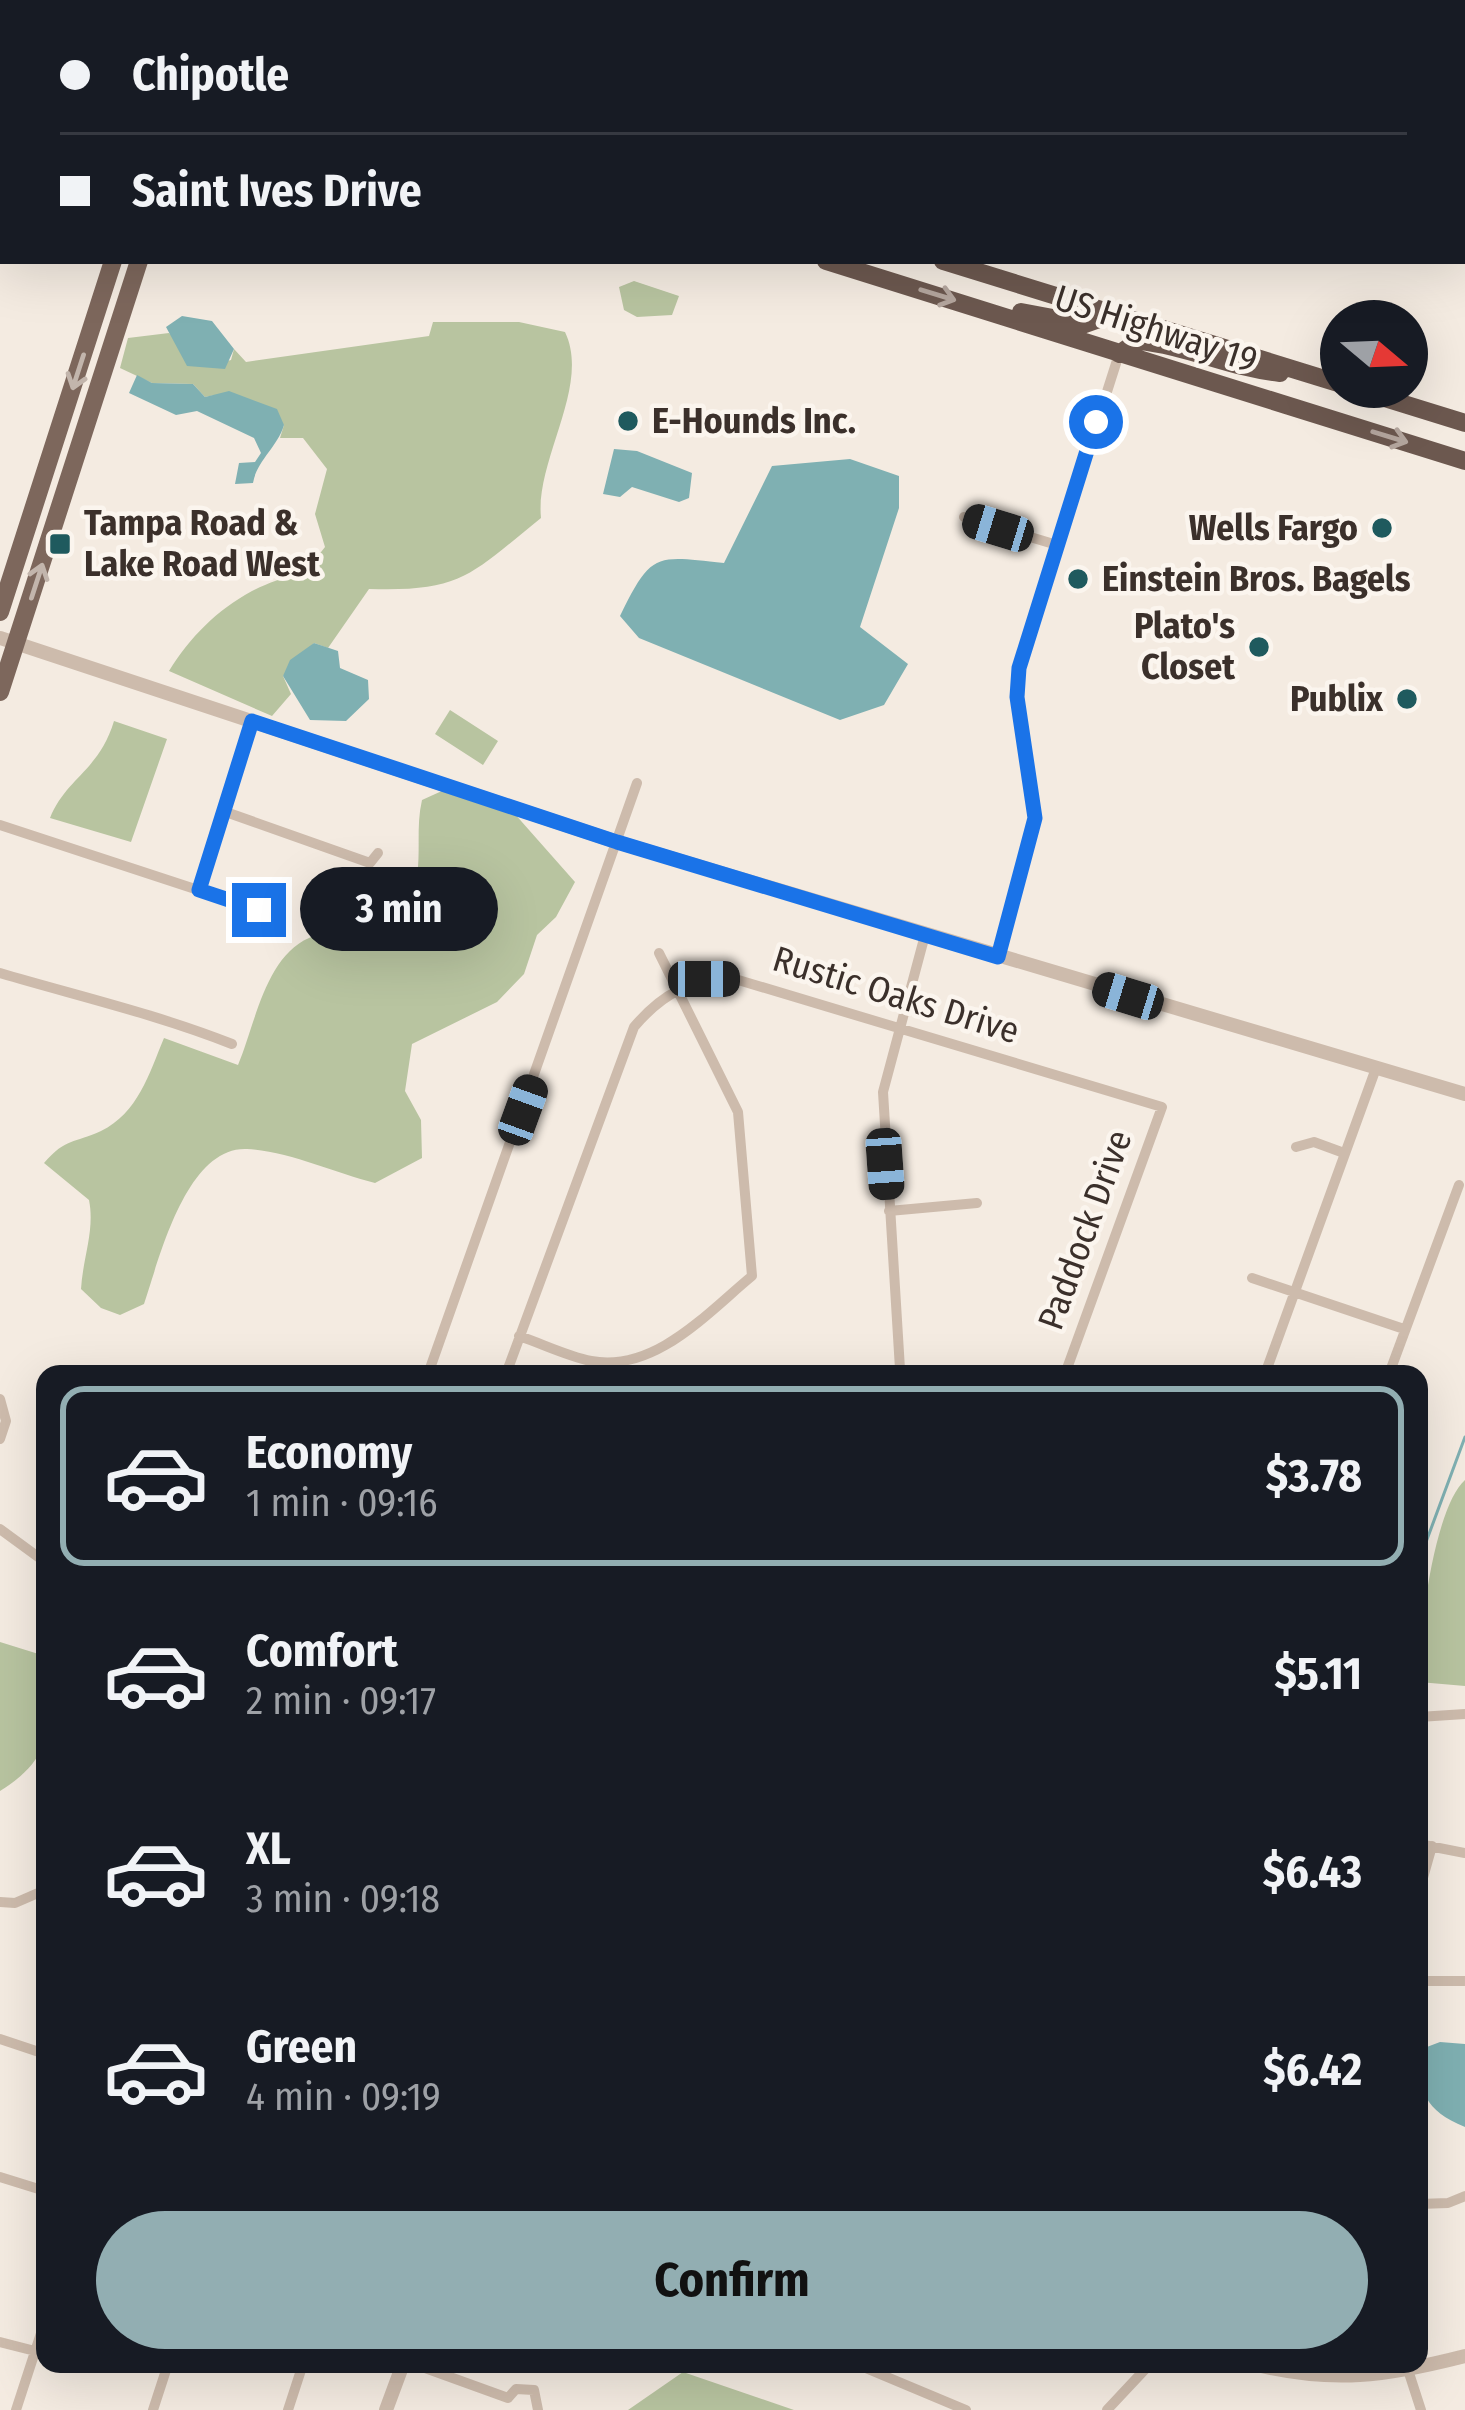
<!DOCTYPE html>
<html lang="en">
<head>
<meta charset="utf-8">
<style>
  :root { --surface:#171b24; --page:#242831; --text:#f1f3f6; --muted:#9ea1a6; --line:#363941; --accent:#92aeb2 }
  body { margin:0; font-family:"Fira Sans Condensed",sans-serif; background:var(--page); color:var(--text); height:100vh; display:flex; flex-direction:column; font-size:45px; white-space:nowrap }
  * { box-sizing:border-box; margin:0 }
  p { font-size:39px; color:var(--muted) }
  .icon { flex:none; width:66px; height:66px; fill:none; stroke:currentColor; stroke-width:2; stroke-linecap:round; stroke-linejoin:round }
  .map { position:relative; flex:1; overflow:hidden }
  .drawer { position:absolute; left:36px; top:1365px; width:1392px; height:1008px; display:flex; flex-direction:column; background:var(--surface); border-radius:24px; box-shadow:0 12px 48px #0002 }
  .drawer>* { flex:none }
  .top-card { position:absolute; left:0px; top:0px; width:1467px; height:264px; box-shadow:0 12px 48px #0002; display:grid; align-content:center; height:264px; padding:0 60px; background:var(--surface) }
  .needle { width:78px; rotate:109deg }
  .fabs { position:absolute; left:1320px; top:300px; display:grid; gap:24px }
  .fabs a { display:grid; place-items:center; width:108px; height:108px; border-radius:50%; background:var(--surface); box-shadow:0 12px 48px #0002; font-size:60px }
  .end { position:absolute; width:54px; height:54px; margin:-27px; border:15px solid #1a73e8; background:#fff; box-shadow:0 0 0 6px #fff }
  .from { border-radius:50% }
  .bubble { position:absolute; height:84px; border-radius:42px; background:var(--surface); box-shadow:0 12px 48px #0002; font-size:39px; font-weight:700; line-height:84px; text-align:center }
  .car { position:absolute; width:36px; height:72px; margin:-36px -18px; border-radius:15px; box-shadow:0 0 9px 3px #0007; background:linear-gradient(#222 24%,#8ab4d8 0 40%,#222 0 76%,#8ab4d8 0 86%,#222 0) }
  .top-card b { display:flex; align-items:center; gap:42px; height:114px; font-size:45px }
  .top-card b+b { border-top:3px solid var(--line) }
  .top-card i { width:30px; height:30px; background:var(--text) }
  ul { padding:21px 0 0; list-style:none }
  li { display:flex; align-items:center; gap:36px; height:180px; margin:0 24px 18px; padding:0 36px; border:6px solid transparent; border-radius:24px }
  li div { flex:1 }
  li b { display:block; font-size:45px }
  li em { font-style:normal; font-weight:700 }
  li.on { border-color:var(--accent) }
  li>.icon { width:108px; height:108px; stroke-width:1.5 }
  .button { display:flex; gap:24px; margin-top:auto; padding:24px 60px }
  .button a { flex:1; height:138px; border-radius:72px; background:var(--accent); color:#111; font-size:48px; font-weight:700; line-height:138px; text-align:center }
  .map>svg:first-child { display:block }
</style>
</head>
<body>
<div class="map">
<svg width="1465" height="2410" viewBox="0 0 1465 2410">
  <rect width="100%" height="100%" fill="#f4ebe1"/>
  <path fill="#b8c4a0" d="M634,281L679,296L672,315L637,317L624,310L619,287Z
    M433,322H519L565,332C591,386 535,460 541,518C471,574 463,592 369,589L328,648L314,643L283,676L291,694L272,716L169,671C191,636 216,611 252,591C285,574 301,579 325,547L315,514L327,469L303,438H280L284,425L215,395L205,397L193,384L152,383L120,368L128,338L169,333L205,367L231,360L234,349L246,362L429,336Z
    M450,710L498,741L483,765L435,734Z
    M114,721L167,739L131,842L50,818C66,778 99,771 114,721Z
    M444,790L514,813L575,882L556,917L537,935L524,974L497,1002L412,1044L405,1091L421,1120L422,1158L375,1183C335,1173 288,1151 247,1149C186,1146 159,1260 144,1304L120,1315L101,1308L81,1289C83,1257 95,1230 89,1200L44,1163C67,1137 73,1144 101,1131C138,1113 149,1074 164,1038L238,1065C255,1025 265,957 309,938C341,924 392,940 410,900C425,867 414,834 422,800Z
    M1465,1480V1686L1419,1682C1418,1640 1433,1509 1465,1480Z
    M0,1642L45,1656C45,1723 62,1752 0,1791Z
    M683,2372L794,2410H628Z"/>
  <path fill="#7fb0b2" d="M182,316L212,321L234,349L225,369L187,366L166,327Z
    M137,375L152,383L193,384L205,397L229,391L277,409L284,425C277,448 257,460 253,483L235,484L239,463L255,462L261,453L254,438L197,411L176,415L129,393Z
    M614,449L637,451L692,473L689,498L679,502L632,487L620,497L603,494Z
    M850,459L899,476V508L860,627L908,664L884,705L840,720L639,638L620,616C652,551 655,556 724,563L772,466Z
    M314,643L338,651L340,668L368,680L369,699L346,721L310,720L283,676L290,660Z
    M1440,2042L1465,2044V2127C1424,2110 1419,2092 1419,2050Z"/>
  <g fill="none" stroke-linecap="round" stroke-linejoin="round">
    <path stroke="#7fb0b2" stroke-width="3" d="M1419,1561L1465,1437"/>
    <path stroke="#cdbbac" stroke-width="10" d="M1201,0L1210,3
      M1363,0L1364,3
      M1447,0L1448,3
      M1231,3L1232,0
      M1426,3L1437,0
      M1464,64L1465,67
      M0,247H3
      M964,517L1057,545
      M223,811L370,863L378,853
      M0,825L259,910
      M199,890L252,721
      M998,957L1035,818L1017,697L1019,668L1119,354
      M0,973C78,996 156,1014 232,1044
      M1296,1147L1314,1142L1344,1153
      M889,1211L977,1203
      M1252,1278L1404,1329
      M519,1336C543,1344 567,1356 591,1361C655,1373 708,1312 752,1276L738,1112L659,953
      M900,1369L883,1092L925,935
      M428,1374L637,783
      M506,1374L634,1027C663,993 690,979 735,979L1162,1107L1065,1374
      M881,1374L900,1369L941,1374
      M1265,1374L1375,1071
      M1389,1374L1459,1185
      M0,1399L6,1421L0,1439
      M0,1529L45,1562
      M1419,1717L1465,1714
      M1419,1844L1465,1853
      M1419,1892L1432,1846
      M0,1902L15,1903L45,1890
      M1419,1981H1465
      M0,2039L45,2054
      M0,2177L45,2191
      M1419,2204L1448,2203L1465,2196
      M0,2342L35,2351
      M414,2364L508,2398
      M856,2364L966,2410
      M1409,2373L1421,2410
      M508,2398L516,2389L534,2390L538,2410
      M16,2410L45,2321
      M153,2410L168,2364
      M288,2410L303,2364
      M1107,2410L1150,2364"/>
    <path stroke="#cdbbac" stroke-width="14" d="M0,638L617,842L1465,1094
      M1253,2364C1333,2384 1387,2376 1465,2356
      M386,2410L403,2364"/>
    <path stroke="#a18a7d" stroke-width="16" d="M195,3L197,0
      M222,3L223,0"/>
    <path stroke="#7d675c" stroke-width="18" d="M0,612L113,261
      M0,692L139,261"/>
    <path stroke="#6c584f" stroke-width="18" d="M60,0L61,3
      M78,0L87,3
      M169,0L176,3
      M234,0L235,3
      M826,261L1465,461
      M943,261L1341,384
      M1021,312L1085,324L1113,314
      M1119,354L1138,341C1186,345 1231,368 1280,373
      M1349,387L1465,423"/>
  </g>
  <defs><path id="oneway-shaft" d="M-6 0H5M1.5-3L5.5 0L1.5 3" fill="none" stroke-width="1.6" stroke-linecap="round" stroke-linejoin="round" transform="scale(3)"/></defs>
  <g stroke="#b4a69e">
    <use href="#oneway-shaft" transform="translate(938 295) rotate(17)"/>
    <use href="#oneway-shaft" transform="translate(1390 437) rotate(17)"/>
  </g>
  <g stroke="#c2b5ac">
    <use href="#oneway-shaft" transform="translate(78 372) rotate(108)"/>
    <use href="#oneway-shaft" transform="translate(37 581) rotate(-72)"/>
  </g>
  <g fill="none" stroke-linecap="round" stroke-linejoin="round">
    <path stroke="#1a73e8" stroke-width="15" d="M259,910L199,890L252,721L617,842L998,957L1035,818L1017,697L1019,668L1096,422"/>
  </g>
  <g fill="#1f5a5e" stroke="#fbf5ee" stroke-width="4.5">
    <circle cx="628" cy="421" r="12"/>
    <circle cx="1382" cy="528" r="12"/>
    <rect x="48" y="532" width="24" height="24" rx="6"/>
    <circle cx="1078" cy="579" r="12"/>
    <circle cx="1259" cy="647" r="12"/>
    <circle cx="1407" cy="699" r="12"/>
  </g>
  <g text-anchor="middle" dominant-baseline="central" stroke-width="9" stroke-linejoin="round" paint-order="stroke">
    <g font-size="36" fill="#3b302b" stroke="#fbf5ee">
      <text transform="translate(1156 329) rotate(18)">US Highway 19</text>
      <text transform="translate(896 995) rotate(17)">Rustic Oaks Drive</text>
      <text transform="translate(1085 1230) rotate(-70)">Paddock Drive</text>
    </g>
    <g font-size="36" font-weight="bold" fill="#3b302b" stroke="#fbf5ee" text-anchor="start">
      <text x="652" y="421">E-Hounds Inc.</text>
      <text x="84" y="523">Tampa Road &amp;<tspan x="84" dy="41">Lake Road West</tspan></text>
      <text x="1358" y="528" text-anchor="end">Wells Fargo</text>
      <text x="1102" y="579">Einstein Bros. Bagels</text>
      <text x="1235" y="626" text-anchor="end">Plato's<tspan x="1235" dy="41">Closet</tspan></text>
      <text x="1383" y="699" text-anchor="end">Publix</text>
    </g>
  </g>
</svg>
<div class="fabs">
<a><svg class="needle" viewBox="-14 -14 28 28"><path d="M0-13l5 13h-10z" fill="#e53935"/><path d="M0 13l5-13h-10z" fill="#9ea1a6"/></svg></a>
</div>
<i class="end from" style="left:1096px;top:422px"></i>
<i class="end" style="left:259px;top:910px"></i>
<div class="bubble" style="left:300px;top:867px;width:198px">3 min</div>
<i class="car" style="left:998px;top:528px;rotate:287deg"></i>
<i class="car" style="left:704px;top:979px;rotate:90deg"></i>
<i class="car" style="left:1128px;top:996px;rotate:287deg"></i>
<i class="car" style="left:523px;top:1110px;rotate:20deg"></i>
<i class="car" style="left:885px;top:1164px;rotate:176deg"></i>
<div class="top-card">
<b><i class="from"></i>Chipotle</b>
<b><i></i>Saint Ives Drive</b>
</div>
<section class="drawer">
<ul>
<li class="on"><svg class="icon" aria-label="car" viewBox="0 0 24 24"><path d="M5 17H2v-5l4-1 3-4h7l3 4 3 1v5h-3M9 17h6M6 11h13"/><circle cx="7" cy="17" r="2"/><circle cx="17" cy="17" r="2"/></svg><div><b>Economy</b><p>1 min · 09:16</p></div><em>$3.78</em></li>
<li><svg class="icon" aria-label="car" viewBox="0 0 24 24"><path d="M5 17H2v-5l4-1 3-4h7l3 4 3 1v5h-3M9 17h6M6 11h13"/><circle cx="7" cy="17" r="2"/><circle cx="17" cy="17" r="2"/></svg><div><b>Comfort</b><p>2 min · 09:17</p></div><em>$5.11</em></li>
<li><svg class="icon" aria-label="car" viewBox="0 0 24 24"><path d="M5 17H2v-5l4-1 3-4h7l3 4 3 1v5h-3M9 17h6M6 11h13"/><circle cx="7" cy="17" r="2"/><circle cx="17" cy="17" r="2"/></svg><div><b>XL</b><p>3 min · 09:18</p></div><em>$6.43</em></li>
<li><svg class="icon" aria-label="car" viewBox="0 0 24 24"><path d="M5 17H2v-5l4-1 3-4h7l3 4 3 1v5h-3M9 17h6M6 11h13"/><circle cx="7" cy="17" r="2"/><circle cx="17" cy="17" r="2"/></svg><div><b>Green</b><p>4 min · 09:19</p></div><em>$6.42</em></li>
</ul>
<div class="button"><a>Confirm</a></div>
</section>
</div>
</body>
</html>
